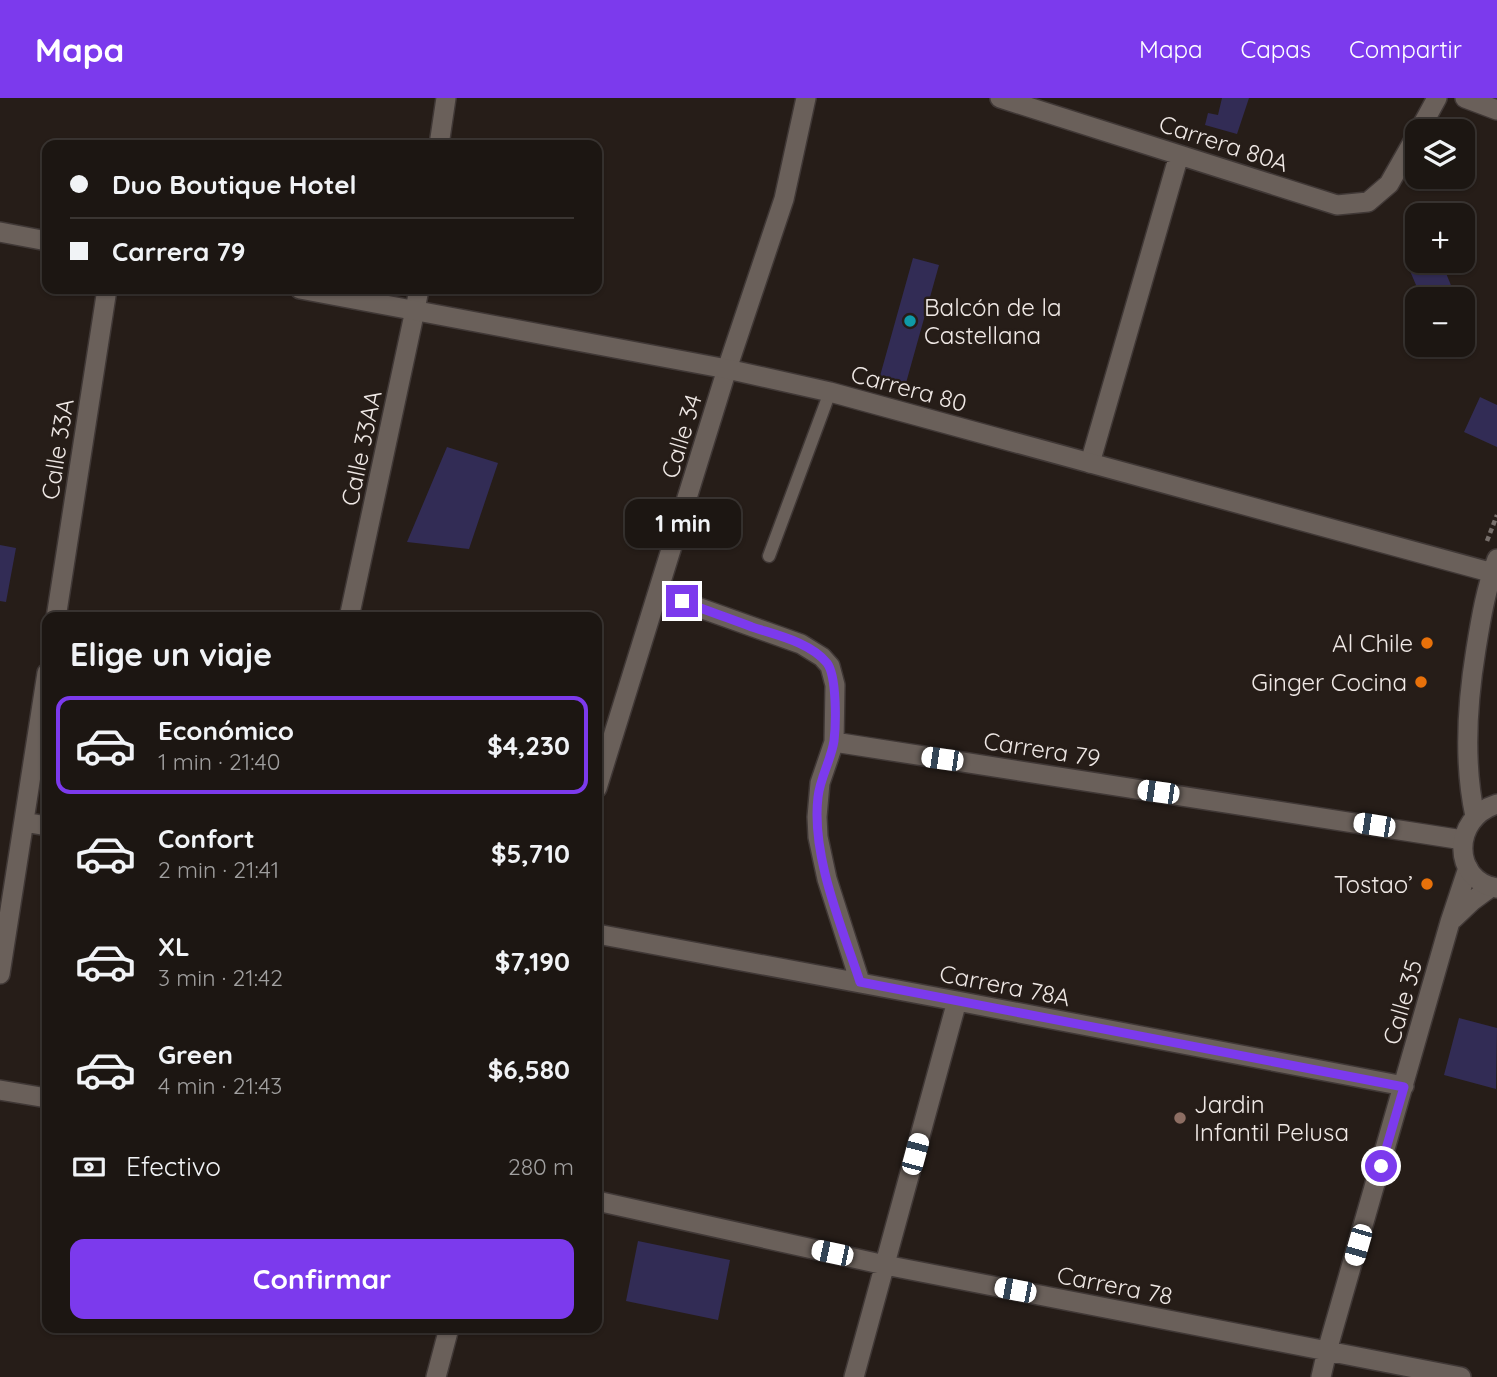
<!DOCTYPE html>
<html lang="es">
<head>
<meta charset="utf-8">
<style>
  :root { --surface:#1c1612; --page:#292320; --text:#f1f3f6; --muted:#a09f9f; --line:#3a3532; --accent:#7c3aed }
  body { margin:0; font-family:Quicksand,sans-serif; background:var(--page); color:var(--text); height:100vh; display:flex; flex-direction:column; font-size:26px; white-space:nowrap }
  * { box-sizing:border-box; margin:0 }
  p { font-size:23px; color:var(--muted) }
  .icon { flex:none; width:38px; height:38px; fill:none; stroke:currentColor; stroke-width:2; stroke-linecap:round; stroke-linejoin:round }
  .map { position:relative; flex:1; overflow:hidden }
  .details { position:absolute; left:42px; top:514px; width:560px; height:721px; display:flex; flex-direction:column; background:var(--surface); border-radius:14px; box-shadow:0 2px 5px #0004,0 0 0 2px var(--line) }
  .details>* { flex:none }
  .hud { position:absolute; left:42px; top:42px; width:560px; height:154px; border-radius:14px; box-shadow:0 2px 5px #0004,0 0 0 2px var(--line); display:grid; align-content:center; height:154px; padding:0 28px; background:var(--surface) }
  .tools { position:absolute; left:1405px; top:21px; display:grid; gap:14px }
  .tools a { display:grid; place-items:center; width:70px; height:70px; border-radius:14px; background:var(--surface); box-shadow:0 2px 5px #0004,0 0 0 2px var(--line); font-size:35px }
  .end { position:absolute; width:32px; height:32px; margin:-16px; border:9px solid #7c3aed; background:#fff; box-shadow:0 0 0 4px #fff }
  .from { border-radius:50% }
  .bubble { position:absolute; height:49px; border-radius:14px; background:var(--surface); box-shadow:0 2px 5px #0004,0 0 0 2px var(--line); font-size:23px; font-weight:700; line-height:49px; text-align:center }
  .car { position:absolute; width:21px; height:42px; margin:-21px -10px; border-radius:9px; box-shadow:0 0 5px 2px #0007; background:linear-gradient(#fff 24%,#345 0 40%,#fff 0 76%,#345 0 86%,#fff 0) }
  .hud b { display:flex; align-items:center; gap:24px; height:66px; font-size:26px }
  .hud b+b { border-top:2px solid var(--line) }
  .hud i { width:18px; height:18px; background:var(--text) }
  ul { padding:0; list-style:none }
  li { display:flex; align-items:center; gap:21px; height:98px; margin:0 14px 10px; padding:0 14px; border:4px solid transparent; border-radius:14px }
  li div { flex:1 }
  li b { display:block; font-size:26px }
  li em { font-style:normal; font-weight:700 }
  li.current { border-color:var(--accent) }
  li>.icon { width:63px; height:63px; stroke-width:1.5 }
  h2 { padding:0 28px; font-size:32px; line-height:84px }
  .pay { display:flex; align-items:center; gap:18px; height:77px; padding:0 28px; font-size:26px }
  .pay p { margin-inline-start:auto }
  .primary-button { display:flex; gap:14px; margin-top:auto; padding:14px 28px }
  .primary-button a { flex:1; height:80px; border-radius:14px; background:var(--accent); color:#fff; font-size:28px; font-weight:700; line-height:80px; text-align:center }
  header { display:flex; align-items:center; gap:42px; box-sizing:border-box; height:98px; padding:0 35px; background:var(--accent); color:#fff }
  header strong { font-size:33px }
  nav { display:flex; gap:38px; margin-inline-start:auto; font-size:24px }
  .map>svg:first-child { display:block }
</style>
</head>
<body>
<header>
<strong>Mapa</strong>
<nav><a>Mapa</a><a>Capas</a><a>Compartir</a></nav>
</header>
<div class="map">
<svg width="1497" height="1279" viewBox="0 0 1497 1279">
  <rect width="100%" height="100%" fill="#261d18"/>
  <path fill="#322c55" d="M1222,0H1249L1237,36L1205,27L1208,15L1218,17Z
    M913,160L939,167L906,285L880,278Z
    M1418,161V163H1441L1455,197L1446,201H1422L1407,166Z
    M1480,299L1497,307V349L1464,334Z
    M447,349L498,365L469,451L407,444Z
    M0,447L16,450L6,504L0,503Z
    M1459,920L1497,930L1496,991L1444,977Z
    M638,1143L730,1162L718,1222L626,1203Z"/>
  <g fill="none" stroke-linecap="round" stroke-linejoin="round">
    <defs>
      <path id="service" d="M769,458L830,294"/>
      <path id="minor" d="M1000,0L1337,107L1368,104L1389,86L1418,35
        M1465,0L1497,12
        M1419,33L1437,0
        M439,47L446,0
        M1090,365L1179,57
        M658,495L801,546L822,559L830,568L835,587L834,644L820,685L817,719L818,739L827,781L860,884
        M56,520L107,191
        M349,520L415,212L419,191
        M834,644L1463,742
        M597,690L727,271L784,101L806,0
        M24,724L47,728
        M1453,821L1472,803L1491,789
        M597,836L957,903L1404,988
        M0,876L47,575
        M0,992L47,1000
        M597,1103L885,1167L1461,1279
        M436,1279L449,1230
        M854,1279L957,903
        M1321,1279L1327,1253L1450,824L1468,770"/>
      <path id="tertiary" d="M0,134L47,143
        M300,191L727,271L830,294L1497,476
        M1497,706C1451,720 1452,783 1497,790
        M1475,718C1463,663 1467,606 1476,551C1481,520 1486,490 1497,461"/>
    </defs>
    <use href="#service" stroke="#403836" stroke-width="15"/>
    <use href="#minor" stroke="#403836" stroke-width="22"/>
    <use href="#tertiary" stroke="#403836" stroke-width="22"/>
    <path stroke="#776f6b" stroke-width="4.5" stroke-dasharray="5 3.5" stroke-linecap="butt" d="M1487,443L1497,417"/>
    <use href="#service" stroke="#6a605a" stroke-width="12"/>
    <use href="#minor" stroke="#6a605a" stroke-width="19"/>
    <use href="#tertiary" stroke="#6a605a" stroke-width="19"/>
  </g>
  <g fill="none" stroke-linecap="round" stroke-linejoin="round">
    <path stroke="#7c3aed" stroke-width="9" d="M682,503C705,512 728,520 752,529C776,537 810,544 827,565C837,578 836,626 834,643C831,662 820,680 818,699C811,758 842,829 860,884L1404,989L1381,1068"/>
  </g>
  <circle fill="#0f9aa8" stroke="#261d18" stroke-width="2.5" cx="910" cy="223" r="7"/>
  <g fill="#e8710a" stroke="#261d18" stroke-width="2.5">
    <circle cx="1427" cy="545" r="7"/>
    <circle cx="1421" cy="584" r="7"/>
    <circle cx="1427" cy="786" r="7"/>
  </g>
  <circle fill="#8d6e63" stroke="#261d18" stroke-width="2.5" cx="1180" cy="1020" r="7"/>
  <g text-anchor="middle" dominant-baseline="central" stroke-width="5" stroke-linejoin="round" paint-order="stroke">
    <g font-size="24" fill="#efe8e5" stroke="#261d18">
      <text transform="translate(1224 45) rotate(18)">Carrera 80A</text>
      <text transform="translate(909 290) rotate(15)">Carrera 80</text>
      <text transform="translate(681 338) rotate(-73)">Calle 34</text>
      <text transform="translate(361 350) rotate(-78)">Calle 33AA</text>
      <text transform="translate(57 351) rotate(-81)">Calle 33A</text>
      <text transform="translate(1042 651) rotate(9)">Carrera 79</text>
      <text transform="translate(1005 887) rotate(11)">Carrera 78A</text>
      <text transform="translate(1402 904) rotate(-74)">Calle 35</text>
      <text transform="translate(1115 1187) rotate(11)">Carrera 78</text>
    </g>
    <g font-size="24" fill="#efe8e5" stroke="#261d18" text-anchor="end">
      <text x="924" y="209" text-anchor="start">Balcón de la<tspan x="924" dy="28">Castellana</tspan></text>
      <text x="1413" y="545">Al Chile</text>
      <text x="1407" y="584">Ginger Cocina</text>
      <text x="1413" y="786">Tostao’</text>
      <text x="1194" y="1006" text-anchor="start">Jardin<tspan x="1194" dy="28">Infantil Pelusa</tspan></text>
    </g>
  </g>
</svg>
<div class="tools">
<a><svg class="icon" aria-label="layers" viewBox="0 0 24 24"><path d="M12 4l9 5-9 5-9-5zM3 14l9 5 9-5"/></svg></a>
<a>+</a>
<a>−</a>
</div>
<i class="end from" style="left:1381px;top:1068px"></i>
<i class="end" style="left:682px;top:503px"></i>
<div class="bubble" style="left:625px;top:401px;width:116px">1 min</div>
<i class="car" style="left:942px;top:661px;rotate:278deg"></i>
<i class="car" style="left:1158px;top:694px;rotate:278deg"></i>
<i class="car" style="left:1374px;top:727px;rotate:279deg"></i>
<i class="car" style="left:915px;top:1056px;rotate:15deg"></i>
<i class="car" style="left:1358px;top:1147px;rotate:196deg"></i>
<i class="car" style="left:832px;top:1155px;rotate:282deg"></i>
<i class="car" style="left:1015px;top:1192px;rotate:281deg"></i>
<div class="hud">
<b><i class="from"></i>Duo Boutique Hotel</b>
<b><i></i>Carrera 79</b>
</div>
<section class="details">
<h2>Elige un viaje</h2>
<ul>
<li class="current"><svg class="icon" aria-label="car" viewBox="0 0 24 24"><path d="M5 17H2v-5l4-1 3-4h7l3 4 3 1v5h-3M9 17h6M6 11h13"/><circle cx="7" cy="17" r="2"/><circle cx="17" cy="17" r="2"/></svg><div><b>Económico</b><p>1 min · 21:40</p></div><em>$4,230</em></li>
<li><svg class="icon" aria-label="car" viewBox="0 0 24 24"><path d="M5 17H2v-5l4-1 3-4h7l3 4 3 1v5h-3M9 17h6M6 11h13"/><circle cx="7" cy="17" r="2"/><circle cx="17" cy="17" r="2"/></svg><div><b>Confort</b><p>2 min · 21:41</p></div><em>$5,710</em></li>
<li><svg class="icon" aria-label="car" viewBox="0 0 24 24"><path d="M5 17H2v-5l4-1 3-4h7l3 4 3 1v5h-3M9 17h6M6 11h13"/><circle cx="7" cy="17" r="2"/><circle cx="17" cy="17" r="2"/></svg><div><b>XL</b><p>3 min · 21:42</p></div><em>$7,190</em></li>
<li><svg class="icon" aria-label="car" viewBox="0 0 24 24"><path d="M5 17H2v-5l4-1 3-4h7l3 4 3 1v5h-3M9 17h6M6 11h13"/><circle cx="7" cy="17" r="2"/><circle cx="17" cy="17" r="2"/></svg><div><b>Green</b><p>4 min · 21:43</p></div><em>$6,580</em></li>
</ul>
<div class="pay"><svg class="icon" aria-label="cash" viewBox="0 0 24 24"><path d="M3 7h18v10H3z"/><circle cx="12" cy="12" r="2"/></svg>Efectivo<p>280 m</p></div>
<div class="primary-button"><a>Confirmar</a></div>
</section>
</div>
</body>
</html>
